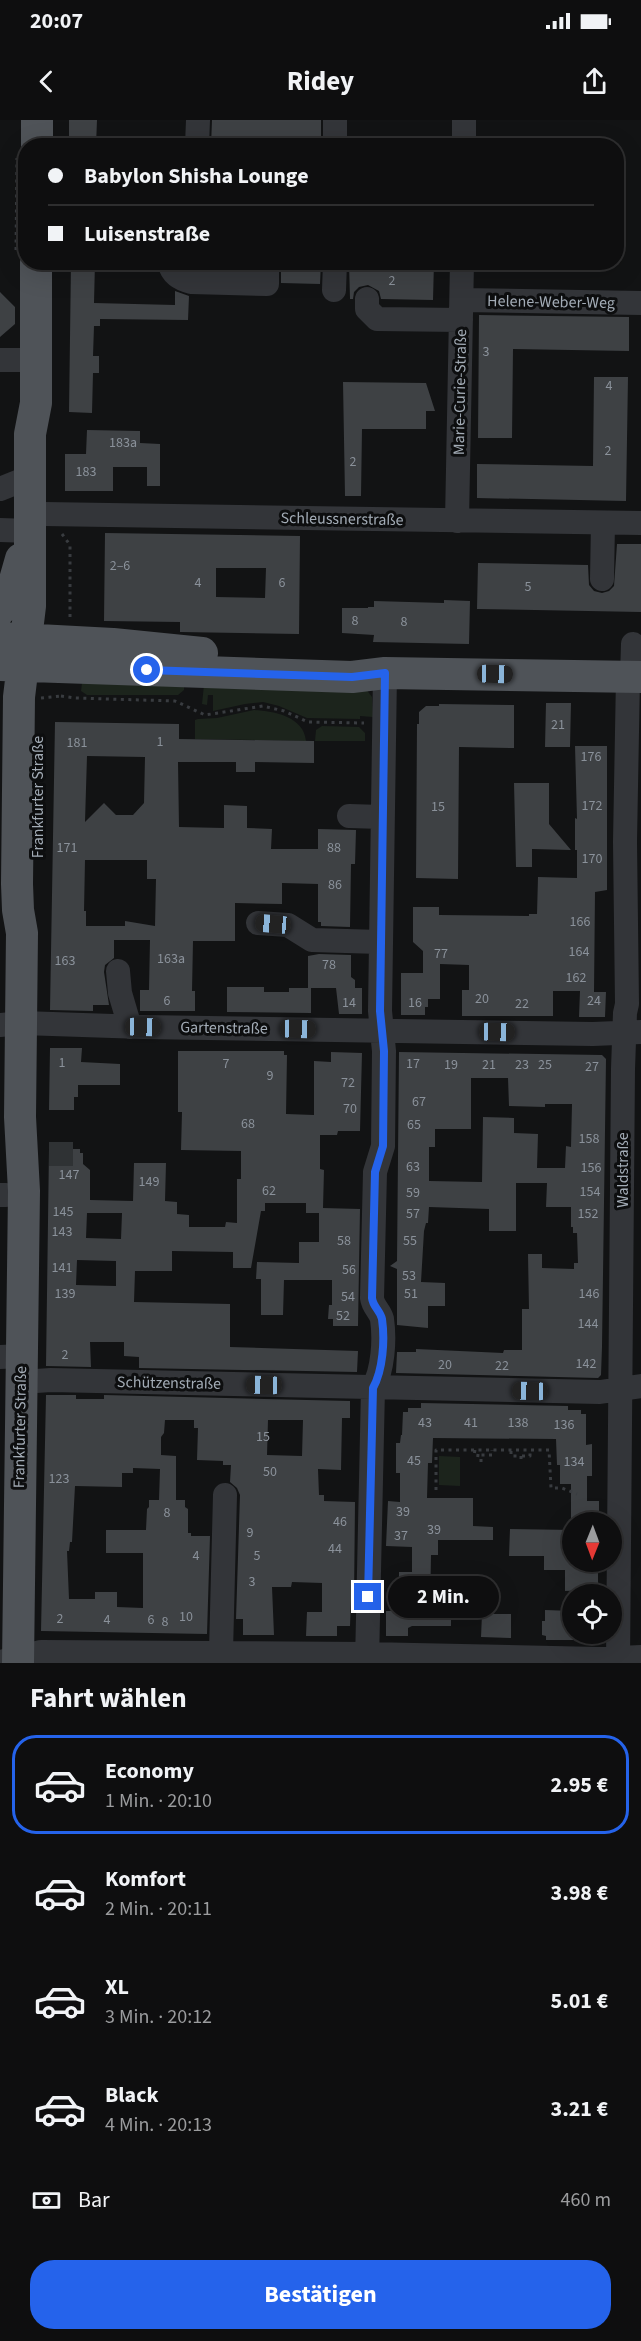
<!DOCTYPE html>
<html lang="de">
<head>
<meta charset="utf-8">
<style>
  :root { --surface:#0e0e0f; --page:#171718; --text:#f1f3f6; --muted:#9b9c9e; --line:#2e2e2f; --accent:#2563eb }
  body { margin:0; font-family:"Source Sans 3",sans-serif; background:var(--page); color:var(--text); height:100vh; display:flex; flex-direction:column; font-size:22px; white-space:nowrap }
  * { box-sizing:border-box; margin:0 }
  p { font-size:20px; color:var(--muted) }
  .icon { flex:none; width:33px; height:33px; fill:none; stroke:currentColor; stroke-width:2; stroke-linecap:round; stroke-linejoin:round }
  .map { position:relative; height:1543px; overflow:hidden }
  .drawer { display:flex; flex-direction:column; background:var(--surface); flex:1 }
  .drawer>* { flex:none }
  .guide { position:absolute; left:18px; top:18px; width:606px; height:132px; border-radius:24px; box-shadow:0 6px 24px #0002,0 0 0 2px var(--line); display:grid; align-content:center; height:132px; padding:0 30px; background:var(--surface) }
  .needle { width:39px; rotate:181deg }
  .controls { position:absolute; left:562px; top:1392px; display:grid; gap:12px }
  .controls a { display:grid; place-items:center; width:60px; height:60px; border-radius:50%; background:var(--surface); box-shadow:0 6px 24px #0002,0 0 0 2px var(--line); font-size:30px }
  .end { position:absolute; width:27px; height:27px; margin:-14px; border:8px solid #2563eb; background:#fff; box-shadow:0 0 0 3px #fff }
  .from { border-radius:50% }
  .bubble { position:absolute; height:42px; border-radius:21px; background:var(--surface); box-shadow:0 6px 24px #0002,0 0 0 2px var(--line); font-size:20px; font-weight:700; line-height:42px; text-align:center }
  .car { position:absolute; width:18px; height:36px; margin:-18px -9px; border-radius:8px; box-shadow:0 0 4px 2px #0007; background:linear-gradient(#222 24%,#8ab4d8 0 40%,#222 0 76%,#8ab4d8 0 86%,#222 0) }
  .guide b { display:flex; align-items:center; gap:21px; height:57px; font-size:22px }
  .guide b+b { border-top:2px solid var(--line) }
  .guide i { width:15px; height:15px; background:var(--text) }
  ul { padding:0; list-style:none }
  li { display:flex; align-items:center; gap:18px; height:99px; margin:0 12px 9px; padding:0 18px; border:3px solid transparent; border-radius:24px }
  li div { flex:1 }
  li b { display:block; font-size:22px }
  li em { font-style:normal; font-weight:700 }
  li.on { border-color:var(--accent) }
  li>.icon { width:54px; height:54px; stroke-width:1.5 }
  h2 { padding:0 30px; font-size:27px; line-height:72px }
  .pay { display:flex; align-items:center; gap:15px; height:66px; padding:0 30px; font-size:22px }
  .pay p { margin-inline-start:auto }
  .primary-button { display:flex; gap:12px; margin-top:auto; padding:12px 30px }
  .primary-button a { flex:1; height:69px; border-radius:24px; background:var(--accent); color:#fff; font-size:24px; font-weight:700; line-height:69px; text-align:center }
  .status { display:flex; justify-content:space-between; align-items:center; height:42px; padding:0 30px; background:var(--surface); direction:ltr }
  .status svg { height:16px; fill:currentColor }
  header { display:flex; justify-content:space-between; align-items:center; height:78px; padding:0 30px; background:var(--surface); font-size:27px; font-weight:700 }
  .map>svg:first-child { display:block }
</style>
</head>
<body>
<div class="status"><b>20:07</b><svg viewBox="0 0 49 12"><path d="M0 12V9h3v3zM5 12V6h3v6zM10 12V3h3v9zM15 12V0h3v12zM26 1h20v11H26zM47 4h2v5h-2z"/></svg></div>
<header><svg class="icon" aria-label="back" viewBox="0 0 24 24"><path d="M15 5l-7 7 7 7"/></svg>Ridey<svg class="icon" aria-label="share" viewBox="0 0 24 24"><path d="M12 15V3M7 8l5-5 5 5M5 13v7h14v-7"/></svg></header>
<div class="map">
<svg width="641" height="1543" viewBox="0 0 641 1543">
  <rect width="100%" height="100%" fill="#121314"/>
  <path fill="#1c241c" d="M82,563L184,566V570L178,575H87L81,571Z
    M204,565L366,569L372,577L373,597L360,596V599L307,598L279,586L263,582L245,584L213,591V575H208L207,585L202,584Z
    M254,590C275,591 304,597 306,621L195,619V600L198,599L217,598Z
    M322,606L359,607L365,613V621H315L316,610Z
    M439,1336L460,1337V1366L439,1365Z"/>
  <path fill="#3e4144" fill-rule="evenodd" d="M69,0H97L96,26H69Z
    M212,0H321V26H211Z
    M71,142H95L94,183L175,185V171L189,176L188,200L100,199V206H94L93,236H99V253H93L92,293L69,292Z
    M184,142H230V143L217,148H193Z
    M281,142H321L320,164L281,163Z
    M349,142H434L433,180L381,179L379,171L368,165L359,167L354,172L353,179H350Z
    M0,172L15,187V204L0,217Z
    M479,195L629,197V231L513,229L512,318H478Z
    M594,257H628L626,381L477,378V344L593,346Z
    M343,262L426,263L435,291H426V309H362L361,376H345Z
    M87,310L140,311V323L160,324V366H147V347H113V371H65V334H86Z
    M105,413L300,416L299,514L180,512V502L104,501ZM216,448H266L265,478L216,477Z
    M617,424H641V492L477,489L478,443L588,445L589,465L594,471L602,473L609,471L614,466Z
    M444,480L470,481L469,524L373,522L374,515L342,513V488H368V487H374V481L444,483Z
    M546,583H571L570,627H545Z
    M439,584L514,585V628L459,627L458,759L416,758L417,604H419V592L426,586H439Z
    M55,602L179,604V619L314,621V643L255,642V652H236V642H178L179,707L224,708V685L247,686V708L272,709L271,729H318V709L356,710L355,744H351L350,807L321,806V802H318V764L282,763V784L235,783V821H193L192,871H195V891H140V870H149L150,820H114V838L105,845L104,852L109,885H93V891L50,890ZM87,636L145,637L144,683L133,695H116L104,683L85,702ZM85,740H147V759H156L155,806L125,801V806H86V791H84Z
    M575,626H607V770L595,772L594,872H606L605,897H579L580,871H553V896H462V870H469V845L440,844V879H428V887H425V895H401V853H423V831L413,822V787H439V795L529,796V794H537L538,757L577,758V730H575V698L577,699Z
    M514,663H549V704L571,730L532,729V747H516Z
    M319,834L351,835V857L355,860V868H362V894H339L336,868H308V836Z
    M227,867H264V872H289V868H311V893L227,892Z
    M50,928H82L81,942L120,944V965H78V977H74V990H49Z
    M178,931H284V935H287L286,994L314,995V941L331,942V932L362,933L360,1011H338L337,1015H320V1049L324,1050L323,1088L360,1089L358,1206H333V1199H328L329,1185H332V1160H284L283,1195H261V1159H256L257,1142L299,1143V1122H319V1093H306V1083H265V1091H261L251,1148H233V1132L172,1131V1151H135L134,1182L230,1184V1227L358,1231L357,1252L139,1248V1237L124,1236V1222H90L91,1247L46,1246L49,1029H80V1033H83V1044L90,1050V1080L133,1081L134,1043H166L165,1081L177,1082V1094L189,1095V1107H225L226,1102L237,1103V1059H241V1031L181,1030L182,992H178ZM87,1093H122L121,1119L86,1118ZM77,1140L116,1141V1166L76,1165Z
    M399,932L602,935L606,939L602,1227L601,1255L598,1258L396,1253L397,1232H416V1229L503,1233L504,1230H522V1189H529L528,1134H542V1148L574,1149V1143H578L577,1113H573V1107H571V1087H546L547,1063H516V1111H489V1089L429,1087L428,1103H426L424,1111L421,1162L445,1163V1186H428V1208L397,1205V1149L390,1146L397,1141ZM471,958H508L509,986L545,987V984H572L571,1027L566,1026L565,1048H537L538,1014L514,1013V998L483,997L482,1062L429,1061V1027H435V1009H471Z
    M46,1275H76V1279H104V1275L350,1281V1298H342L341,1350L318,1349L319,1375H324V1381L355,1382L354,1480H351L350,1506H337V1516H306L307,1492H322V1463L292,1462L291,1467H272L274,1515H243V1499H236L240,1375L237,1368L230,1362L231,1345H223V1341L197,1340L198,1308H194V1300H165L164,1313L161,1317V1335L176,1336V1380H185V1387L188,1389V1413H191V1416H210L207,1514L41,1511ZM268,1300H303L302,1336L267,1335ZM133,1348L160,1349L159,1380H149V1387L147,1389L146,1410H106V1433H143V1488L117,1487V1472H95V1479H69L67,1431H69L70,1422H72L75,1366L122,1367V1353H133Z
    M421,1283L568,1286V1290H581V1294H586V1325L592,1324V1356H587V1381H599V1402H571V1364H560V1345H557L556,1319L433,1318L432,1343H428L427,1378H473V1406L493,1407V1420H438V1435H431L430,1491H451V1506H412L408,1508V1516H386V1491H392V1470H399V1452H412V1427L386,1426L388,1381L400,1382V1353H396V1323H400L401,1315H402L403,1292H408V1288H421Z
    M510,1409L573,1410V1442H598V1464H593V1470L565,1471V1450H544V1436H509Z
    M545,1490L573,1491V1520H546V1516L542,1515V1501H545Z
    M482,1494H511V1518L481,1517Z"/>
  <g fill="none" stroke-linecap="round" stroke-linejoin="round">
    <path stroke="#2f3234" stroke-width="24" stroke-dasharray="24 12" stroke-linecap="butt" d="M49,1034H83"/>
    <path stroke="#393c40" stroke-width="3" stroke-dasharray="3 4.5" stroke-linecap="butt" d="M16,130L17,38
      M62,414L70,425V497
      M61,576L75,578L175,581L205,595L263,586L284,591L308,602L364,603
      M41,578L62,576
      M475,1330L474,1335L482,1336
      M511,1331V1336H521V1340
      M522,1336H530V1330
      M481,1342V1335H492V1330
      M436,1370V1330H549L551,1368H562L577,1374"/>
    <path stroke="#333539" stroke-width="24" d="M197,26L198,0
      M335,26V0
      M464,26V0
      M169,142C172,155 180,159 191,162L267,164V142
      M334,170L335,142
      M367,179V189L377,199L461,200
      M462,180L641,183
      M0,240H36
      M0,369L30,357
      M44,394L641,403
      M457,401L462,142
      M0,410L30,411
      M602,459L603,403
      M632,557L633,524
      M349,696L382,697
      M258,803L288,805L312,820L380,822
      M118,851L120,873L130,907
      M0,905L22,903L143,907L593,914L641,912
      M0,1075H6
      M0,1237L21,1236
      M21,1262L51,1260L600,1272L641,1266
      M221,1532L225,1375
      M0,1542L41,1532L367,1534L598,1539L641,1537
      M367,1543L373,1268C383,1250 385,1220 382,1199C380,1191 373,1187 372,1178L375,1052L383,1026L384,931L380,891L385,553
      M618,1543L623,949L625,893L627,884L625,722L628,557"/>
    <path stroke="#4f5358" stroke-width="32" d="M37,26V0
      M0,490L13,467L21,439
      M0,518L113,524L202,533
      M0,545L352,557L385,553L641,557
      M18,1543L24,1071L20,997L22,813L18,790L17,764L19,577L30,486V314L36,283V142"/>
  </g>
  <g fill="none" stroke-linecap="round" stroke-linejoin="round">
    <path stroke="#2563eb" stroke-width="8" d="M147,550L352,557L385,553L380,891L384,931L383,1026L375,1052L372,1178C373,1187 380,1190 382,1199C385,1220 383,1250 373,1268L368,1477"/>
  </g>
  <g text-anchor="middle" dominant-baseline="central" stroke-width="6" stroke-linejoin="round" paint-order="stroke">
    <g font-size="14" fill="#8a919a">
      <text x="392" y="161">2</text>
      <text x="486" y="232">3</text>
      <text x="609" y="266">4</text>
      <text x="123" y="323">183a</text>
      <text x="608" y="331">2</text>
      <text x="353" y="342">2</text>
      <text x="86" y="352">183</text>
      <text x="120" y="446">2–6</text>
      <text x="198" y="463">4</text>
      <text x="282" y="463">6</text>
      <text x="528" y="467">5</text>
      <text x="355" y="501">8</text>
      <text x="404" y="502">8</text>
      <text x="558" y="605">21</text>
      <text x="160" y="622">1</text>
      <text x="77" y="623">181</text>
      <text x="591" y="637">176</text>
      <text x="592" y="686">172</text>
      <text x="438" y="687">15</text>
      <text x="67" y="728">171</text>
      <text x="334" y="728">88</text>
      <text x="592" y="739">170</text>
      <text x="335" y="765">86</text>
      <text x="580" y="802">166</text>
      <text x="579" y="832">164</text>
      <text x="441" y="834">77</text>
      <text x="171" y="839">163a</text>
      <text x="65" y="841">163</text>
      <text x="329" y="845">78</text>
      <text x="576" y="858">162</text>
      <text x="482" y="879">20</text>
      <text x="167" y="881">6</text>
      <text x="594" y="881">24</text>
      <text x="349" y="883">14</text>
      <text x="415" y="883">16</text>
      <text x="522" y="884">22</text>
      <text x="62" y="943">1</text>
      <text x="226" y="944">7</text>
      <text x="413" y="944">17</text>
      <text x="451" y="945">19</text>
      <text x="489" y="945">21</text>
      <text x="522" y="945">23</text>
      <text x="545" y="945">25</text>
      <text x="592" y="947">27</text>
      <text x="270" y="956">9</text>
      <text x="348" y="963">72</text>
      <text x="419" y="982">67</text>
      <text x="350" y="989">70</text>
      <text x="248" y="1004">68</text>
      <text x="414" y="1005">65</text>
      <text x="589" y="1019">158</text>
      <text x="413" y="1047">63</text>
      <text x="591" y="1048">156</text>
      <text x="69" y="1055">147</text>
      <text x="149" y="1062">149</text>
      <text x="269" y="1071">62</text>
      <text x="590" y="1072">154</text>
      <text x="413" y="1073">59</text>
      <text x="63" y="1092">145</text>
      <text x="413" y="1094">57</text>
      <text x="588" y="1094">152</text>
      <text x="62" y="1112">143</text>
      <text x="344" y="1121">58</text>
      <text x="410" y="1121">55</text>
      <text x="62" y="1148">141</text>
      <text x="349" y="1150">56</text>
      <text x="409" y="1156">53</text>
      <text x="65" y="1174">139</text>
      <text x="411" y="1174">51</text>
      <text x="589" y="1174">146</text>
      <text x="348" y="1177">54</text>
      <text x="343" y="1196">52</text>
      <text x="588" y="1204">144</text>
      <text x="65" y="1235">2</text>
      <text x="586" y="1244">142</text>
      <text x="445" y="1245">20</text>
      <text x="502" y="1246">22</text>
      <text x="425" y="1303">43</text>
      <text x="471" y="1303">41</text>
      <text x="518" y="1303">138</text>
      <text x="564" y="1305">136</text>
      <text x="263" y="1317">15</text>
      <text x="414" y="1341">45</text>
      <text x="574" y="1342">134</text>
      <text x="270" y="1352">50</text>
      <text x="59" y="1359">123</text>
      <text x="403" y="1392">39</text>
      <text x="167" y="1393">8</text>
      <text x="340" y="1402">46</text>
      <text x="434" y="1410">39</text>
      <text x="250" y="1413">9</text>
      <text x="401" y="1416">37</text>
      <text x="335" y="1429">44</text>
      <text x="196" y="1436">4</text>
      <text x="257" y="1436">5</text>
      <text x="252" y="1462">3</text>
      <text x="186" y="1497">10</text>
      <text x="60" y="1499">2</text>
      <text x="107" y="1500">4</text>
      <text x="151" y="1500">6</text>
      <text x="165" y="1502">8</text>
    </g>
    <g font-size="16" fill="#a3acb6" stroke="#0d0e0f">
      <text transform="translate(551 182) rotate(1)">Helene-Weber-Weg</text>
      <text transform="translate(460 272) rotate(-89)">Marie-Curie-Straße</text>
      <text transform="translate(342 399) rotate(1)">Schleussnerstraße</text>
      <text transform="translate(38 677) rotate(-90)">Frankfurter Straße</text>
      <text transform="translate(224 908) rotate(1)">Gartenstraße</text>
      <text transform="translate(623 1050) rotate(-90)">Waldstraße</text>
      <text transform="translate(169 1263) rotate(1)">Schützenstraße</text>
      <text transform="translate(20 1307) rotate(-89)">Frankfurter Straße</text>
    </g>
  </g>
</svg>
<div class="controls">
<a><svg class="needle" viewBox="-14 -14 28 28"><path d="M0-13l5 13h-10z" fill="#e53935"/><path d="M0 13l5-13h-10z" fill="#9b9c9e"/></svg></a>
<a><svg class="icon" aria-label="locate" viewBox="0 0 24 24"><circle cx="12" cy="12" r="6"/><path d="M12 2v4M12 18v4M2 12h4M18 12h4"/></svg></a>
</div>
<i class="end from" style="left:147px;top:550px"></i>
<i class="end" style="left:368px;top:1477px"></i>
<div class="bubble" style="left:388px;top:1456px;width:111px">2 Min.</div>
<i class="car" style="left:495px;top:554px;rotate:91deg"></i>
<i class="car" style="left:273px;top:804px;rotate:275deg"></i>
<i class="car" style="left:143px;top:907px;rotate:91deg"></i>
<i class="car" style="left:298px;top:909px;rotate:91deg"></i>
<i class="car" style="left:497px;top:912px;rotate:91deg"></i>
<i class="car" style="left:264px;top:1265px;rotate:271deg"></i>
<i class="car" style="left:530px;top:1271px;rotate:271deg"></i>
<div class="guide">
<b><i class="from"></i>Babylon Shisha Lounge</b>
<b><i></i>Luisenstraße</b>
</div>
</div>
<section class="drawer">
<h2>Fahrt wählen</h2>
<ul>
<li class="on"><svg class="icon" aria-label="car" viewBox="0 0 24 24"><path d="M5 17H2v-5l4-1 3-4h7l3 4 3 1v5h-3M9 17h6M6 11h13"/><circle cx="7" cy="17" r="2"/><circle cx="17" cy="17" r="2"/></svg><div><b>Economy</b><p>1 Min. · 20:10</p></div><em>2.95 €</em></li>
<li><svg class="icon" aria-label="car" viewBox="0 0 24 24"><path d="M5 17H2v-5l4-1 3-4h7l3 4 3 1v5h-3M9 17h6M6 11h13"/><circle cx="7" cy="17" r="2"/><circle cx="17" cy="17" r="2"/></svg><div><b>Komfort</b><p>2 Min. · 20:11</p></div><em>3.98 €</em></li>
<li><svg class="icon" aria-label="car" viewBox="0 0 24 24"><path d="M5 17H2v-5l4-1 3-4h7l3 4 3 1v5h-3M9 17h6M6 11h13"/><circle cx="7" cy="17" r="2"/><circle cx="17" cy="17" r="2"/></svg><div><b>XL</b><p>3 Min. · 20:12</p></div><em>5.01 €</em></li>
<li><svg class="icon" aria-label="car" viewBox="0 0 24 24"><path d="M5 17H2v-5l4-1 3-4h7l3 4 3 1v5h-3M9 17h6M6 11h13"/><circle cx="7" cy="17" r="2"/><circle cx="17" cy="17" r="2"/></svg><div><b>Black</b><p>4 Min. · 20:13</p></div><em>3.21 €</em></li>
</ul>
<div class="pay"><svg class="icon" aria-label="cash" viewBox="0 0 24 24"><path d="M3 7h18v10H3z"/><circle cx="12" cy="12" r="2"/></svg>Bar<p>460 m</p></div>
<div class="primary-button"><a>Bestätigen</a></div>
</section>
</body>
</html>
